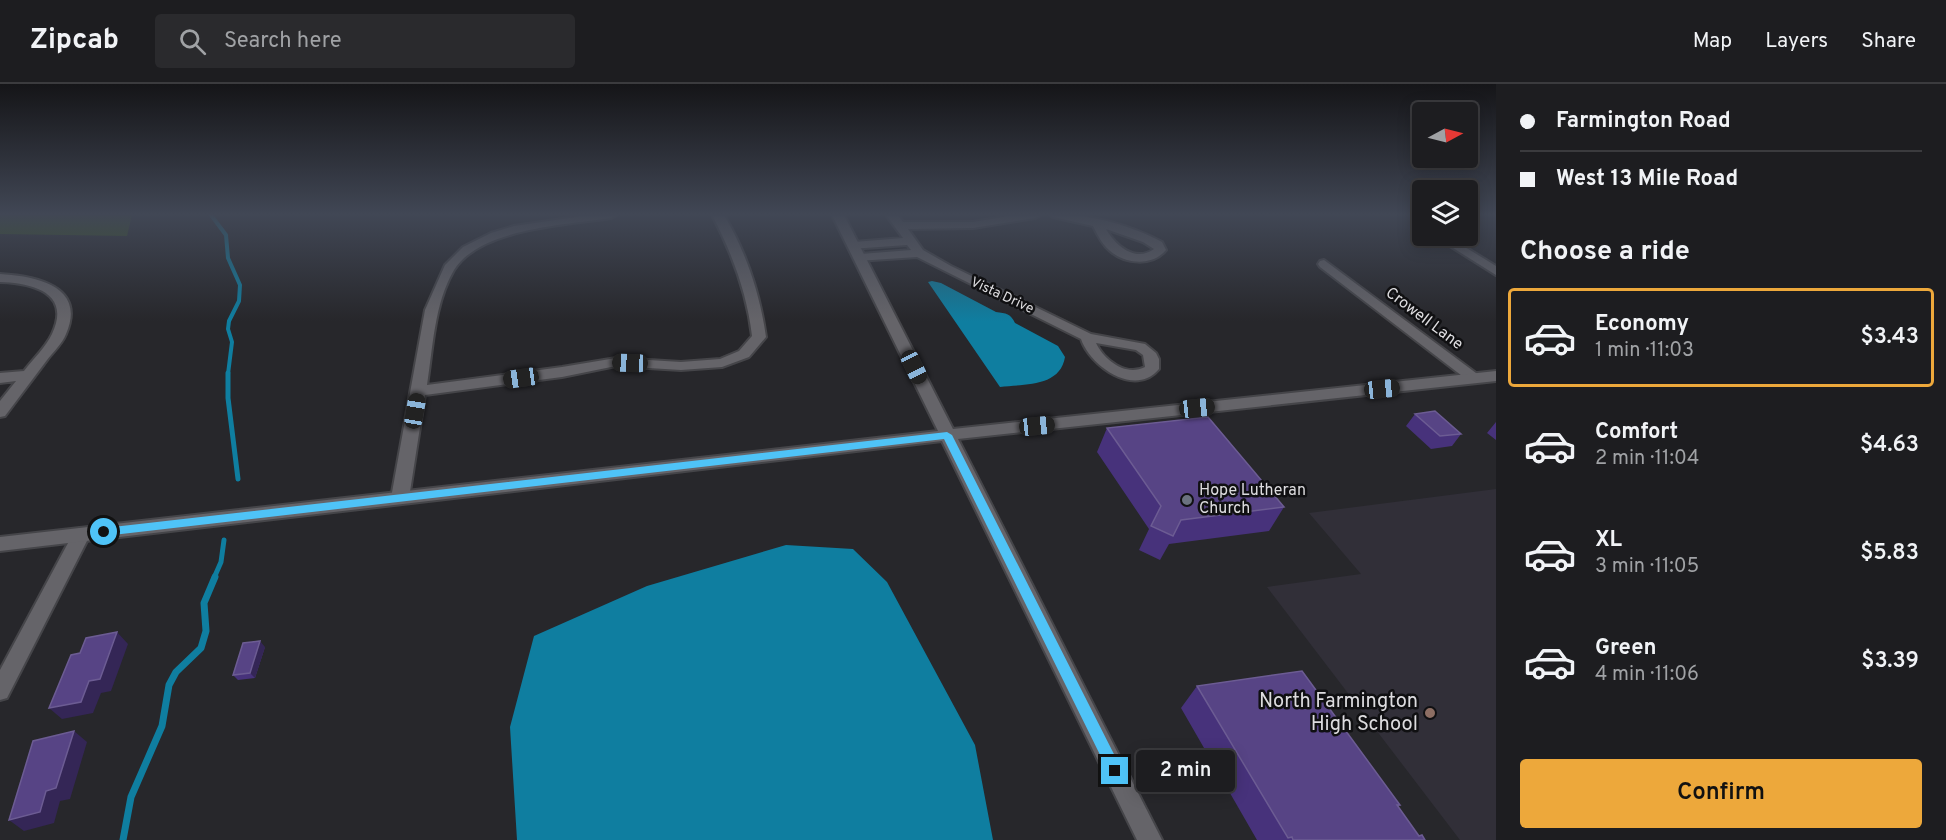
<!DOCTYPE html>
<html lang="en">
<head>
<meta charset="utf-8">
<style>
  :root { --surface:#1d1d20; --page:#2a2a2d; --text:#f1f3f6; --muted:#a0a2a5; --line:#3b3b3e; --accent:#eda83b }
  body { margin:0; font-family:Overpass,sans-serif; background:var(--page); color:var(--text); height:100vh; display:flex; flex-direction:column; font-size:22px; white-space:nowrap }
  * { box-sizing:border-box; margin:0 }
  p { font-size:20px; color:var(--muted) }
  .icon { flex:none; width:33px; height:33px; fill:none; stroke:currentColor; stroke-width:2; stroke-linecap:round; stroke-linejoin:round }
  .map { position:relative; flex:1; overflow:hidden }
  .drawer { display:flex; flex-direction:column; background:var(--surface); width:450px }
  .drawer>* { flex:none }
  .banner { display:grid; align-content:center; height:132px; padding:0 24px; background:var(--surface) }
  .needle { width:39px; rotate:83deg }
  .buttons { position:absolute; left:1412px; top:18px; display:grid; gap:12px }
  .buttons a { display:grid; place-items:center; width:66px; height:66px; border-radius:6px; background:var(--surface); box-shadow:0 3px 15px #0003,0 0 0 2px var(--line); font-size:30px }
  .end { position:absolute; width:27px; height:27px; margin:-14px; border:8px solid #4fc3f7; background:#111; box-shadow:0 0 0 3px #111 }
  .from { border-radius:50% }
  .bubble { position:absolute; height:42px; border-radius:6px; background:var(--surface); box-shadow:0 3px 15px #0003,0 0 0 2px var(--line); font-size:20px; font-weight:600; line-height:42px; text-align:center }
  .car { position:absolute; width:18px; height:36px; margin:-18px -9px; border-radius:8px; box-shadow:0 0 4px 2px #0007; background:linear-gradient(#222 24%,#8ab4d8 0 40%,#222 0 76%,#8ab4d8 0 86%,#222 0) }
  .banner b { display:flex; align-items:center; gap:21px; height:57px; font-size:22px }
  .banner b+b { border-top:2px solid var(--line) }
  .banner i { width:15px; height:15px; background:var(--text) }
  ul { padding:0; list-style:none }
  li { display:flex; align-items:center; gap:18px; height:99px; margin:0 12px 9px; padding:0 12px; border:3px solid transparent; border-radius:6px }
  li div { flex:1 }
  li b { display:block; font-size:22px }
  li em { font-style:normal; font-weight:600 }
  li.on { border-color:var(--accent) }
  li>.icon { width:54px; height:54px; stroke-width:1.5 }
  h2 { padding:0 24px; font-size:27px; line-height:72px }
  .primary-button { display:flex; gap:12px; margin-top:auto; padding:12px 24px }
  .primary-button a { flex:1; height:69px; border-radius:6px; background:var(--accent); color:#111; font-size:24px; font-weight:600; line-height:69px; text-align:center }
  header { display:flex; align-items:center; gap:36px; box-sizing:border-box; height:84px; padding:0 30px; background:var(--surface); border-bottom:2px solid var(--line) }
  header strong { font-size:28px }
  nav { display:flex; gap:33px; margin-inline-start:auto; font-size:21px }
  .search { width:420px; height:54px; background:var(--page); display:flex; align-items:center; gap:15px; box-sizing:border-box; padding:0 21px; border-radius:6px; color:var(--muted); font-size:22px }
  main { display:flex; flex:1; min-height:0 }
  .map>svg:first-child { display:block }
</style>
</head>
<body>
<header>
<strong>Zipcab</strong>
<div class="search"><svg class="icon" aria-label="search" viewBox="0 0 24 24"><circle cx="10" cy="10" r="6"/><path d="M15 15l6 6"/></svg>Search here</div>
<nav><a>Map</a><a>Layers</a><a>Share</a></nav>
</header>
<main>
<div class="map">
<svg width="1496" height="756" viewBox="0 0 1496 756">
  <rect width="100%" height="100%" fill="#27272b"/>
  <path fill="#312f38" d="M1496,405V756H1460L1267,503L1361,490L1309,429Z"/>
  <path fill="#385717" d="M0,131H132L127,152L0,150Z"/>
  <path fill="#0f7ea0" d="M932,197L941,199L996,228C1006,229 1011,230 1015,239L1058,262L1065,273C1060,303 1025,300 1000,303L928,198Z
    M786,461L853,465L887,498L975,661L993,756H517L510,643L534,552L647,502Z"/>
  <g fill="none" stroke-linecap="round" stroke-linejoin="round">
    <path stroke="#0f7ea0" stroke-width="4" d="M211,131L226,151L228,174L240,201L239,217L229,237L228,245L232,258L228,290"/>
    <path stroke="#0f7ea0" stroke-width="5" d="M228,289V314L238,395
      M214,494L221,478L224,456"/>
    <path stroke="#0f7ea0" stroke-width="7" d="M123,756L131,713L162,642L169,601L176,588L201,564L206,547L204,519L215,493"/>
    <defs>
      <path id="minor" d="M590,131H617L611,134C567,141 480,144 454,186C434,220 433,264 427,301L562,283L616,274L681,278L720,275L739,267L752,252C747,209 732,169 712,131H724C746,168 760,210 766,253L749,273L722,283L681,286L616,282L562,293L425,311L409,414L406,418L400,420L394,418L391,414L425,226L445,181L463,163L491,149L514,142Z
        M886,131H898L903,138H973L1015,131H1041L1035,134L973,144L908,145L923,166L951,182L1091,250L1145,260L1156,269L1159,275V285C1135,314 1090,282 1081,255L917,173L857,177L855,174L861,170L911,166L907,161L850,165V159L854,158L903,154ZM1096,259L1136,266L1143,271L1145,283C1126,293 1104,276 1096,259Z
        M1051,131C1088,129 1130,141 1162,158L1166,166C1152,183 1124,180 1109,166C1102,160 1097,150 1093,142L1053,133ZM1106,145L1143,158L1154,165C1135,179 1115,161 1106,145Z
        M1434,152H1447L1496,182V191Z
        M1324,176L1480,292L1482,295L1480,298H1470L1320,183L1318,180L1320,177Z
        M0,190C35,192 87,202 66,250C62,260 53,268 47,276C33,295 19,313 5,332L0,333V317L16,297L0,299V289L24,287C33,275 46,263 52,250C72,208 31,199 0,198Z
        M81,444L87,446L90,451L7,614L0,616V586L75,446Z"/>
      <path id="tertiary" d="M832,131H844L953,345L1496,287V297L958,355L1162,756H1137L942,357L0,467V453L938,347Z"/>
    </defs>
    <use href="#minor" stroke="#454549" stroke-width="4"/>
    <use href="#tertiary" stroke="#454549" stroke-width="4"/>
    <use href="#minor" fill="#656469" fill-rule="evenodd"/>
    <use href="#tertiary" fill="#656469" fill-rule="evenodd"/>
  </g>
  <path fill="#47327b" d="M1415,330L1461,350L1452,362L1431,365L1406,342Z
    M1496,338V356L1487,349Z
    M1107,344L1284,423L1269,447L1169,460L1160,476L1139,466L1149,445L1097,368Z
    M265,563L255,594L238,596L233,591Z
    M1197,602L1400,721L1398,723L1419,752L1425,756H1257L1181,624Z"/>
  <path fill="#342656" d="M117,548L128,560L111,607L101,609L93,629L62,635L49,624L89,597Z
    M260,557L265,563L255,594L250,589Z
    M74,647L87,658L70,715L60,717L54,739L24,747L9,736L46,707Z"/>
  <path fill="#574485" stroke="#6c5c93" stroke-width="1.5" d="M1435,327L1461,350L1440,352L1415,330Z
    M1208,333L1284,423L1181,436L1173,452L1151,442L1161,422L1107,344Z
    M117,548L100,595L89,597L81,618L49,624L71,571L80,569L86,554Z
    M260,557L250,589L233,591L243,559Z
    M1302,587L1400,721H1397L1419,752L1422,751L1425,756H1293L1292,753L1288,754L1197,602Z
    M74,647L56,704L46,707L40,728L9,736L33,657Z"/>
  <linearGradient id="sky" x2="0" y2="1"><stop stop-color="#151518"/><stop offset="0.55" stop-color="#414755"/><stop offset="1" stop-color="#414755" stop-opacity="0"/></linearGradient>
  <rect width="1496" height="237" fill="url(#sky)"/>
  <path fill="#4fc3f7" d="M947,348L952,351L1120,682L1122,687L1120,691L1115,693L1110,691L944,355L104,452L98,448L104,444Z"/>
  <circle fill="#6b7280" stroke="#101012" stroke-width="2" cx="1187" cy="416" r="6"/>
  <circle fill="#8d6e63" stroke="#101012" stroke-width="2" cx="1430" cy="629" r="6"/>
  <g text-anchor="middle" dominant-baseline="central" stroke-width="5" stroke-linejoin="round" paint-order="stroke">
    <g font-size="14" fill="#dddcdf" stroke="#101012">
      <text transform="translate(1002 212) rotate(25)">Vista Drive</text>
    </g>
    <g font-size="16" fill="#dddcdf" stroke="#101012">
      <text transform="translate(1424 235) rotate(37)">Crowell Lane</text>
    </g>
    <g font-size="16" fill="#dddcdf" stroke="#101012" text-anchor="start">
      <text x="1199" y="407">Hope Lutheran<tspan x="1199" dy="18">Church</tspan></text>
    </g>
    <g font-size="20" fill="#dddcdf" stroke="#101012" text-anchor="end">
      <text x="1418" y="618">North Farmington<tspan x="1418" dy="23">High School</tspan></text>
    </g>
  </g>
</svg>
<div class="buttons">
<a><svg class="needle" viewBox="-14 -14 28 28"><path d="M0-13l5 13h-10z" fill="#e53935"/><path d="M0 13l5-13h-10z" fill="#a0a2a5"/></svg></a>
<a><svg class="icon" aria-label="layers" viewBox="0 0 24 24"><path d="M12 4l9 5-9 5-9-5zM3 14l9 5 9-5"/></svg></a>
</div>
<i class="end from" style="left:104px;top:448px"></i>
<i class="end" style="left:1115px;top:687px"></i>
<div class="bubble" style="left:1136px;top:666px;width:99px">2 min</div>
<i class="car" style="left:630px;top:279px;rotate:272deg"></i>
<i class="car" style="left:914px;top:283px;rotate:154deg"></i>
<i class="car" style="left:521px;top:294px;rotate:262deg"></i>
<i class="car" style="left:1382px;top:305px;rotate:84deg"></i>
<i class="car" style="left:1197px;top:324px;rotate:84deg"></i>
<i class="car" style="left:415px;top:327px;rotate:10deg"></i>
<i class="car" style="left:1037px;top:342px;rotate:84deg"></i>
</div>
<section class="drawer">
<div class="banner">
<b><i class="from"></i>Farmington Road</b>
<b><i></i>West 13 Mile Road</b>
</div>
<h2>Choose a ride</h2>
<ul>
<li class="on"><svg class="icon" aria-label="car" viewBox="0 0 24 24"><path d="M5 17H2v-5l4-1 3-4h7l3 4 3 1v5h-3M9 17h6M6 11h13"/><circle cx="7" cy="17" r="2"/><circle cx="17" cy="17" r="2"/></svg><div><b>Economy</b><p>1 min · 11:03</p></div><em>$3.43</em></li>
<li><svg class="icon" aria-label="car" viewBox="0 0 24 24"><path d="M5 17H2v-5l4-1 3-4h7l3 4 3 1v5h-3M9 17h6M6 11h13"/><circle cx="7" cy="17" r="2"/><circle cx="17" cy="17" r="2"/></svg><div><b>Comfort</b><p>2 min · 11:04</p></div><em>$4.63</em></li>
<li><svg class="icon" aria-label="car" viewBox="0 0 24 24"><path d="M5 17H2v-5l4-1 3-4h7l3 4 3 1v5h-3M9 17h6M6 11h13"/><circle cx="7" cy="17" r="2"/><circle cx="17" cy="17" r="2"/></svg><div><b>XL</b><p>3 min · 11:05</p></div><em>$5.83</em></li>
<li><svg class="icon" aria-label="car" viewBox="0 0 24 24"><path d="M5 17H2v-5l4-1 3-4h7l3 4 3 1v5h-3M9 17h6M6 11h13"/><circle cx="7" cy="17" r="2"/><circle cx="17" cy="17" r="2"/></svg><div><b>Green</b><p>4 min · 11:06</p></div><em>$3.39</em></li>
</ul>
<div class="primary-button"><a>Confirm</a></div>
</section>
</main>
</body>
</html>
